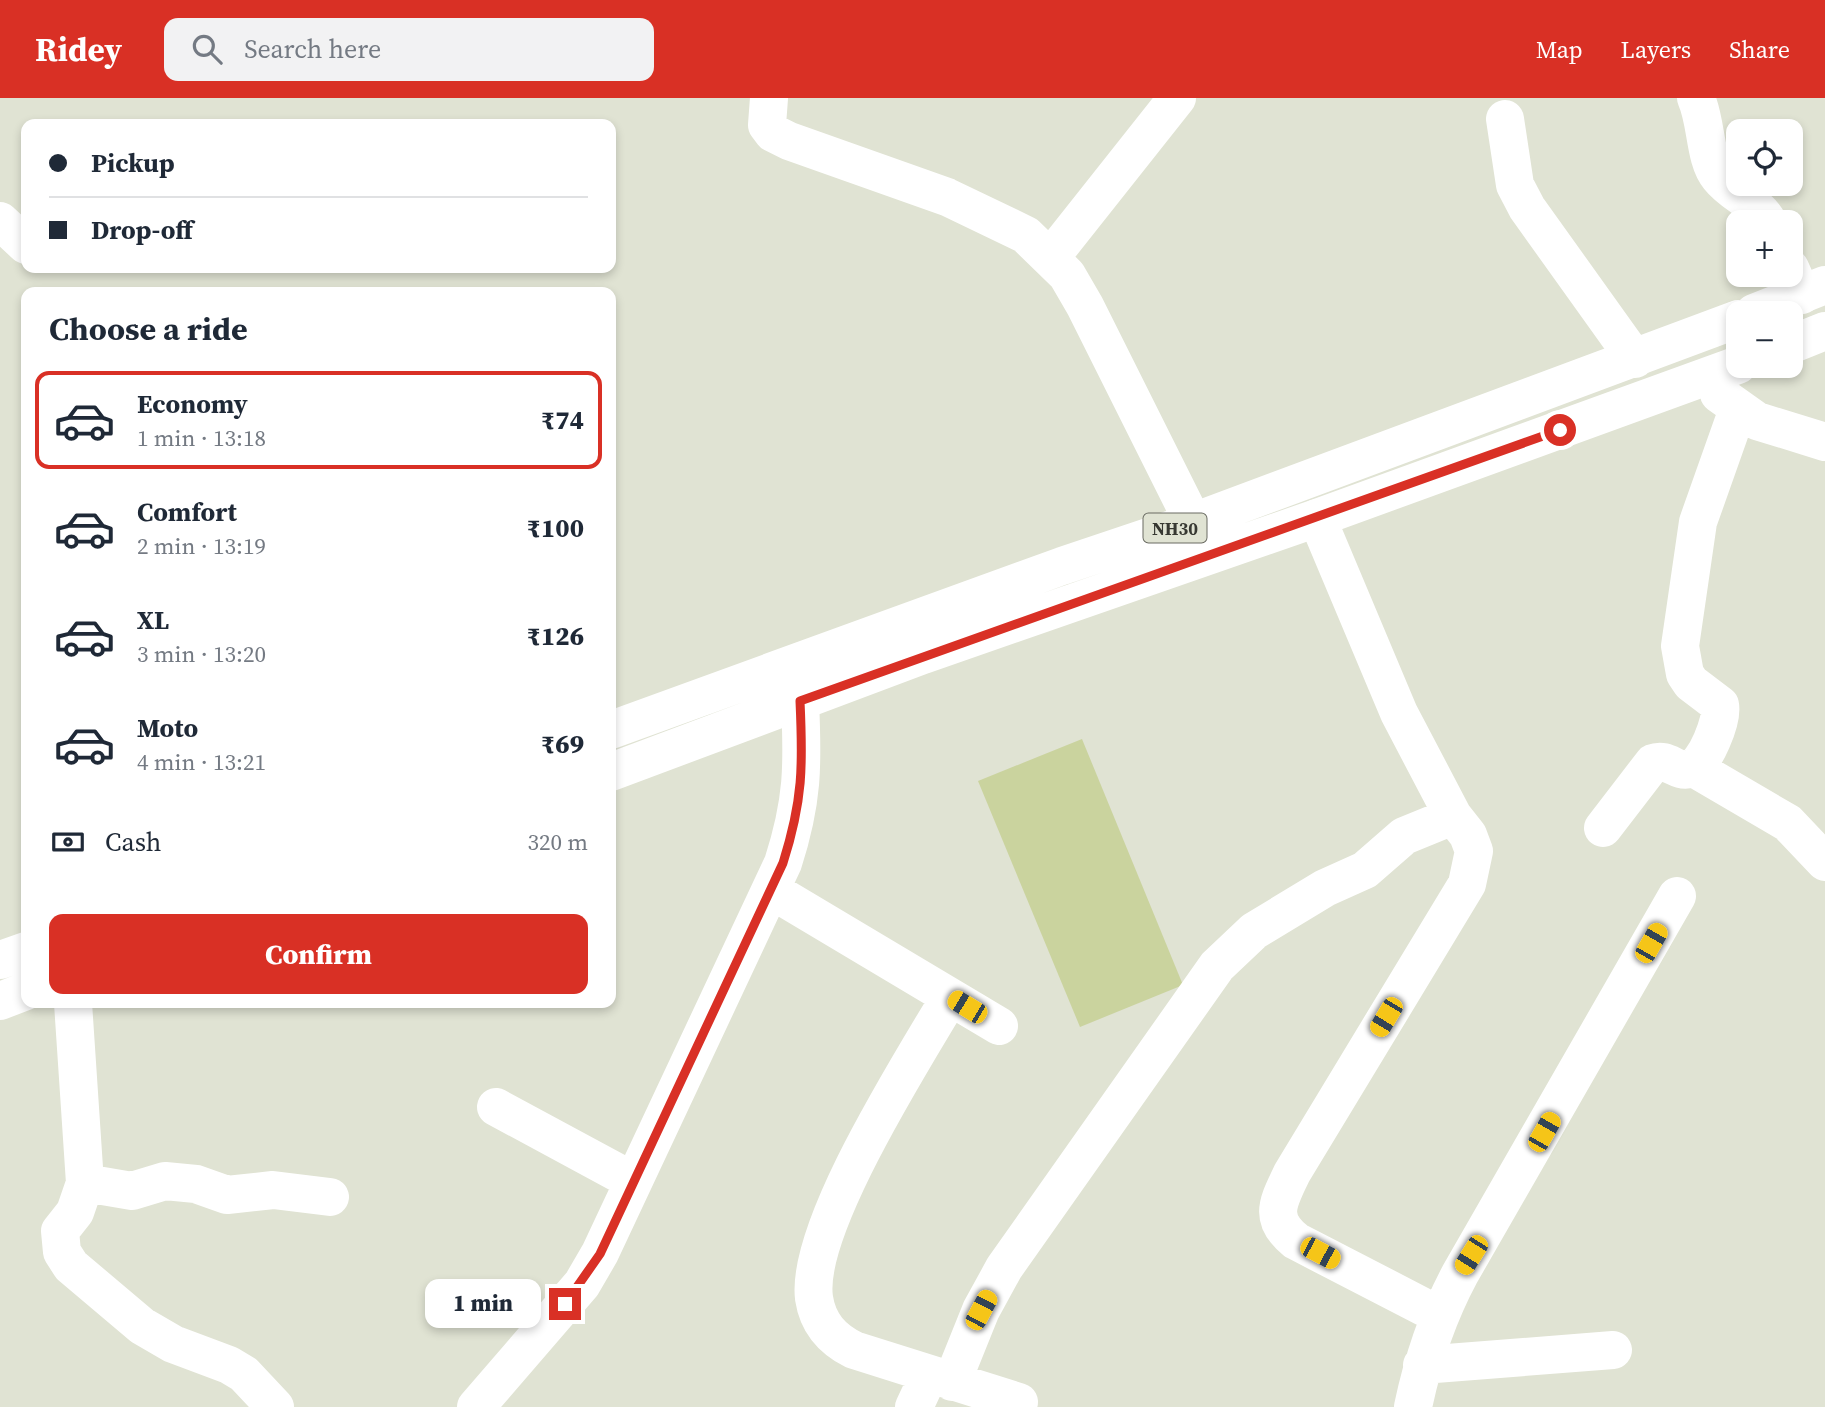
<!DOCTYPE html>
<html lang="en">
<head>
<meta charset="utf-8">
<style>
  :root { --surface:#fff; --page:#f2f2f3; --text:#1f2937; --muted:#747a83; --line:#e0e1e3; --accent:#d93025 }
  body { margin:0; font-family:"Source Serif 4",serif; background:var(--page); color:var(--text); height:100vh; display:flex; flex-direction:column; font-size:26px; white-space:nowrap }
  * { box-sizing:border-box; margin:0 }
  p { font-size:23px; color:var(--muted) }
  .icon { flex:none; width:38px; height:38px; fill:none; stroke:currentColor; stroke-width:2; stroke-linecap:round; stroke-linejoin:round }
  .map { position:relative; flex:1; overflow:hidden }
  .drawer { position:absolute; left:21px; top:189px; width:595px; height:721px; display:flex; flex-direction:column; background:var(--surface); border-radius:14px; box-shadow:0 4px 10px #0003 }
  .drawer>* { flex:none }
  .hud { position:absolute; left:21px; top:21px; width:595px; height:154px; border-radius:14px; box-shadow:0 4px 10px #0003; display:grid; align-content:center; height:154px; padding:0 28px; background:var(--surface) }
  .fabs { position:absolute; left:1726px; top:21px; display:grid; gap:14px }
  .fabs a { display:grid; place-items:center; width:77px; height:77px; border-radius:14px; background:var(--surface); box-shadow:0 4px 10px #0003; font-size:35px }
  .end { position:absolute; width:32px; height:32px; margin:-16px; border:9px solid #d93025; background:#fff; box-shadow:0 0 0 4px #fff }
  .from { border-radius:50% }
  .bubble { position:absolute; height:49px; border-radius:14px; background:var(--surface); box-shadow:0 4px 10px #0003; font-size:23px; font-weight:800; line-height:49px; text-align:center }
  .car { position:absolute; width:21px; height:42px; margin:-21px -10px; border-radius:9px; box-shadow:0 0 5px 2px #0007; background:linear-gradient(#f5c518 24%,#345 0 40%,#f5c518 0 76%,#345 0 86%,#f5c518 0) }
  .hud b { display:flex; align-items:center; gap:24px; height:66px; font-size:26px }
  .hud b+b { border-top:2px solid var(--line) }
  .hud i { width:18px; height:18px; background:var(--text) }
  ul { padding:0; list-style:none }
  li { display:flex; align-items:center; gap:21px; height:98px; margin:0 14px 10px; padding:0 14px; border:4px solid transparent; border-radius:14px }
  li div { flex:1 }
  li b { display:block; font-size:26px }
  li em { font-style:normal; font-weight:800 }
  li.selected { border-color:var(--accent) }
  li>.icon { width:63px; height:63px; stroke-width:1.5 }
  h2 { padding:0 28px; font-size:32px; line-height:84px }
  .pay { display:flex; align-items:center; gap:18px; height:77px; padding:0 28px; font-size:26px }
  .pay p { margin-inline-start:auto }
  .button { display:flex; gap:14px; margin-top:auto; padding:14px 28px }
  .button a { flex:1; height:80px; border-radius:14px; background:var(--accent); color:#fff; font-size:28px; font-weight:800; line-height:80px; text-align:center }
  header { display:flex; align-items:center; gap:42px; box-sizing:border-box; height:98px; padding:0 35px; background:var(--accent); color:#fff }
  header strong { font-size:33px }
  nav { display:flex; gap:38px; margin-inline-start:auto; font-size:24px }
  .search { width:490px; height:63px; background:var(--page); display:flex; align-items:center; gap:18px; box-sizing:border-box; padding:0 24px; border-radius:14px; color:var(--muted); font-size:26px }
  .map>svg:first-child { display:block }
</style>
</head>
<body>
<header>
<strong>Ridey</strong>
<div class="search"><svg class="icon" aria-label="search" viewBox="0 0 24 24"><circle cx="10" cy="10" r="6"/><path d="M15 15l6 6"/></svg>Search here</div>
<nav><a>Map</a><a>Layers</a><a>Share</a></nav>
</header>
<div class="map">
<svg width="1825" height="1309" viewBox="0 0 1825 1309">
  <rect width="100%" height="100%" fill="#e0e3d3"/>
  <path fill="#cad39e" d="M1082,641L1183,887L1080,929L978,683Z"/>
  <g fill="none" stroke-linecap="round" stroke-linejoin="round">
    <path stroke="#fff" stroke-width="38" d="M769,0L767,27L773,35L789,43L947,99L1026,137L1067,177L1085,208L1193,424
      M1696,0C1707,24 1704,61 1719,79C1733,97 1757,104 1768,124
      M1505,21L1515,87L1527,110L1635,261
      M0,123L26,147
      M1051,159L1177,0
      M1790,170L1802,197
      M1719,296L1757,323L1825,344
      M1317,420L1399,615L1453,718L1468,737L1474,753L1467,786L1292,1075C1279,1103 1267,1120 1296,1143L1439,1217
      M1694,670L1788,725L1825,764
      M1603,730L1653,665C1668,659 1676,675 1690,671C1705,667 1723,621 1720,607L1691,585L1685,576L1680,548L1698,424L1738,311
      M771,792L999,928
      M950,899C913,962 805,1130 814,1200C818,1226 832,1241 854,1252L1019,1304
      M73,905L85,1085L75,1114L60,1133L62,1154L71,1168L142,1228L173,1246L229,1267L244,1276L275,1309
      M496,1009L633,1083
      M85,1085L132,1093L165,1083L196,1086L227,1097L273,1092L330,1099
      M1422,1267L1613,1252
      M952,1284L981,1212L1004,1170L1217,868L1254,833L1325,790L1365,772L1404,738L1453,718
      M476,1309L582,1186L600,1155L783,765C803,703 803,668 800,603
      M914,1309L929,1277
      M1413,1309C1423,1261 1437,1219 1460,1176L1677,798"/>
    <path stroke="#fff" stroke-width="38" d="M1754,215L1825,187
      M1790,247L1825,233
      M611,632L1062,468L1193,424L1738,221
      M611,674L923,557L1317,420L1738,267
      M0,862L26,853
      M0,903L26,893"/>
  </g>
  <g fill="none" stroke-linecap="round" stroke-linejoin="round">
    <path stroke="#d93025" stroke-width="9" d="M565,1206L600,1156L783,765C803,702 803,668 800,603L1560,332"/>
  </g>
  <g text-anchor="middle" dominant-baseline="central" stroke-width="6" stroke-linejoin="round" paint-order="stroke">
    <rect fill="#e0e3d3" stroke="#6a6b62" stroke-width="2" x="1143.5" y="415.5" width="63" height="29" rx="5"/>
    <g font-size="18" font-weight="bold" fill="#373832">
      <text x="1175" y="430">NH30</text>
    </g>
  </g>
</svg>
<div class="fabs">
<a><svg class="icon" aria-label="locate" viewBox="0 0 24 24"><circle cx="12" cy="12" r="6"/><path d="M12 2v4M12 18v4M2 12h4M18 12h4"/></svg></a>
<a>+</a>
<a>−</a>
</div>
<i class="end from" style="left:1560px;top:332px"></i>
<i class="end" style="left:565px;top:1206px"></i>
<div class="bubble" style="left:425px;top:1181px;width:116px">1 min</div>
<i class="car" style="left:1651px;top:845px;rotate:30deg"></i>
<i class="car" style="left:967px;top:909px;rotate:301deg"></i>
<i class="car" style="left:1386px;top:919px;rotate:211deg"></i>
<i class="car" style="left:1544px;top:1034px;rotate:30deg"></i>
<i class="car" style="left:1320px;top:1155px;rotate:118deg"></i>
<i class="car" style="left:1471px;top:1157px;rotate:212deg"></i>
<i class="car" style="left:981px;top:1212px;rotate:28deg"></i>
<div class="hud">
<b><i class="from"></i>Pickup</b>
<b><i></i>Drop-off</b>
</div>
<section class="drawer">
<h2>Choose a ride</h2>
<ul>
<li class="selected"><svg class="icon" aria-label="car" viewBox="0 0 24 24"><path d="M5 17H2v-5l4-1 3-4h7l3 4 3 1v5h-3M9 17h6M6 11h13"/><circle cx="7" cy="17" r="2"/><circle cx="17" cy="17" r="2"/></svg><div><b>Economy</b><p>1 min · 13:18</p></div><em>₹74</em></li>
<li><svg class="icon" aria-label="car" viewBox="0 0 24 24"><path d="M5 17H2v-5l4-1 3-4h7l3 4 3 1v5h-3M9 17h6M6 11h13"/><circle cx="7" cy="17" r="2"/><circle cx="17" cy="17" r="2"/></svg><div><b>Comfort</b><p>2 min · 13:19</p></div><em>₹100</em></li>
<li><svg class="icon" aria-label="car" viewBox="0 0 24 24"><path d="M5 17H2v-5l4-1 3-4h7l3 4 3 1v5h-3M9 17h6M6 11h13"/><circle cx="7" cy="17" r="2"/><circle cx="17" cy="17" r="2"/></svg><div><b>XL</b><p>3 min · 13:20</p></div><em>₹126</em></li>
<li><svg class="icon" aria-label="car" viewBox="0 0 24 24"><path d="M5 17H2v-5l4-1 3-4h7l3 4 3 1v5h-3M9 17h6M6 11h13"/><circle cx="7" cy="17" r="2"/><circle cx="17" cy="17" r="2"/></svg><div><b>Moto</b><p>4 min · 13:21</p></div><em>₹69</em></li>
</ul>
<div class="pay"><svg class="icon" aria-label="cash" viewBox="0 0 24 24"><path d="M3 7h18v10H3z"/><circle cx="12" cy="12" r="2"/></svg>Cash<p>320 m</p></div>
<div class="button"><a>Confirm</a></div>
</section>
</div>
</body>
</html>
